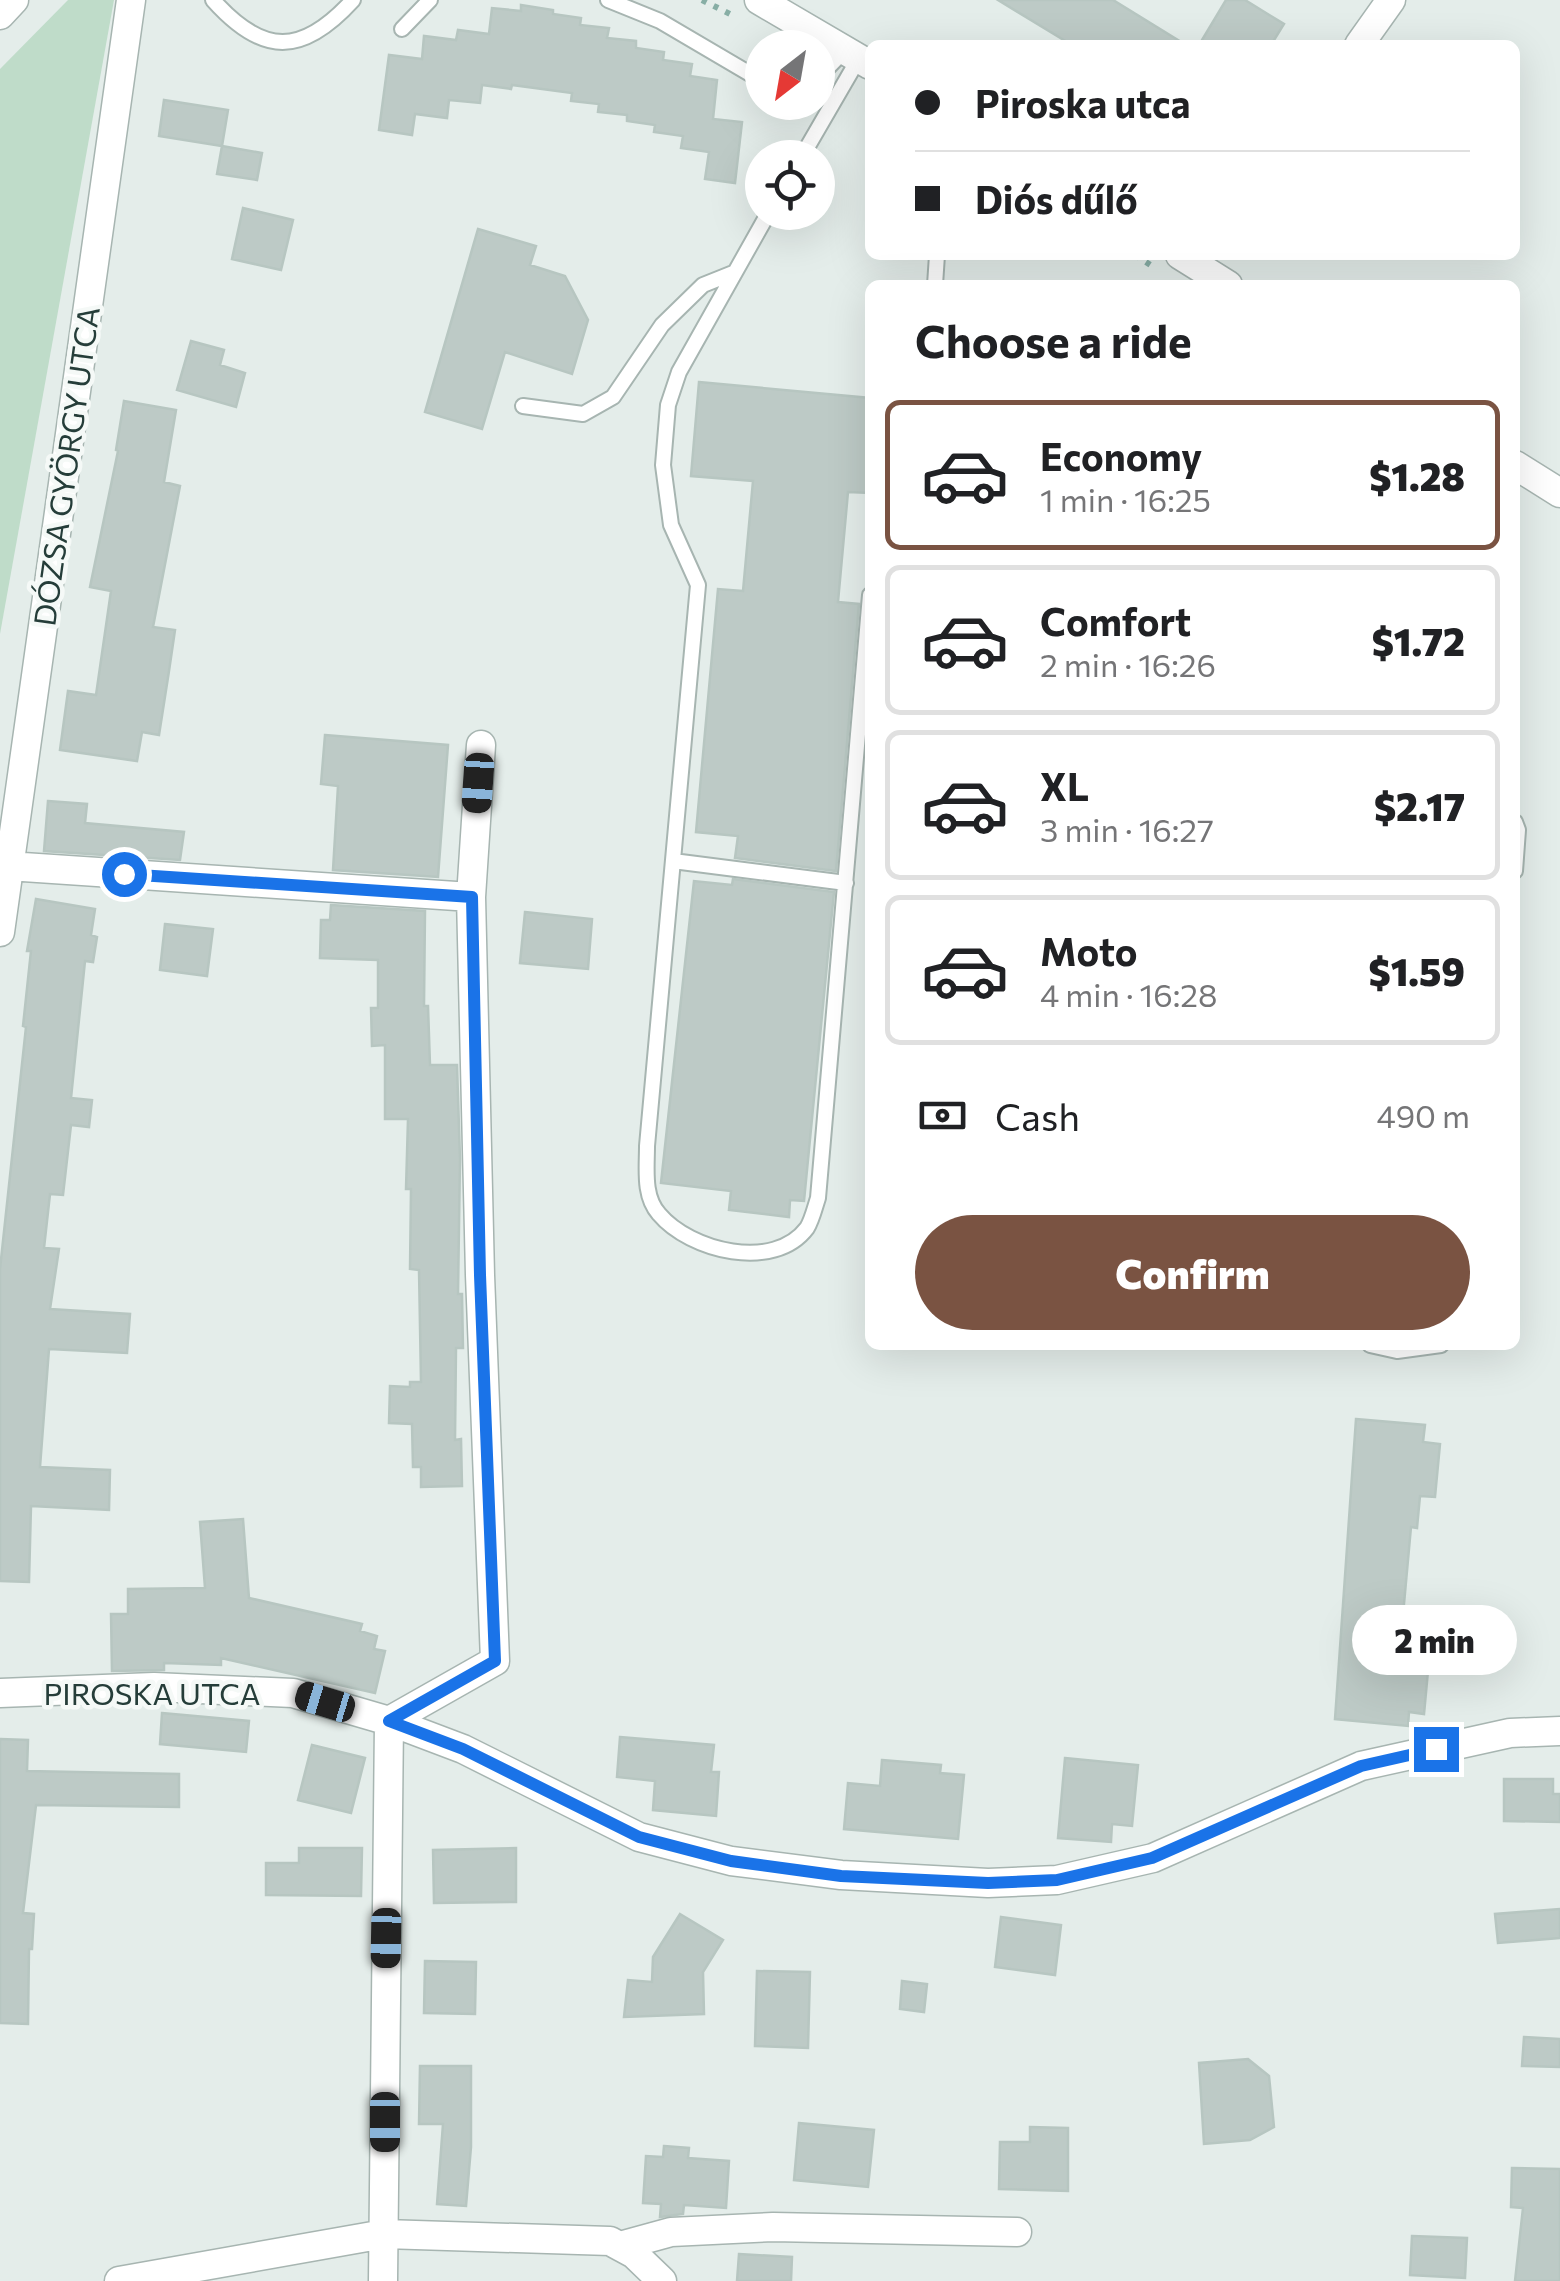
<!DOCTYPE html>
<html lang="en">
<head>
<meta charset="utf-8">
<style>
  :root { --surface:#fff; --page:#f6f6f6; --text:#202124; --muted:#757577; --line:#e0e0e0; --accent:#7a5342 }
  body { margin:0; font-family:Commissioner,sans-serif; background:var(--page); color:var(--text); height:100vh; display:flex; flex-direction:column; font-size:38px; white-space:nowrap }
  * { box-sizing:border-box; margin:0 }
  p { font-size:32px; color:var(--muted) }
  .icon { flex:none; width:55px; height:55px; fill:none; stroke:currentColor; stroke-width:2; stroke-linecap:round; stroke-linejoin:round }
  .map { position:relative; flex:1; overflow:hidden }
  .drawer { position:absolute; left:865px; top:280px; width:655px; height:1070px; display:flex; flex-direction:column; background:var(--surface); border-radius:15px; box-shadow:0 10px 40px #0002 }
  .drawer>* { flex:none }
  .guide { position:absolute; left:865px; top:40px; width:655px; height:220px; border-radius:15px; box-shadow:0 10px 40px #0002; display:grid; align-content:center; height:220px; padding:0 50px; background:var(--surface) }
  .needle { width:65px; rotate:211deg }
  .buttons { position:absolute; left:745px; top:30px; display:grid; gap:20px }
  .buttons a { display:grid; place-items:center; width:90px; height:90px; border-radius:50%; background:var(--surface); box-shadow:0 10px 40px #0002; font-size:50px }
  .end { position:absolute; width:45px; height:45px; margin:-22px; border:12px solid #1a73e8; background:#fff; box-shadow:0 0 0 5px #fff }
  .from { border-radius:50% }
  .bubble { position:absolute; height:70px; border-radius:35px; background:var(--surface); box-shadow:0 10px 40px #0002; font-size:32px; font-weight:800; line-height:70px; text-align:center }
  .car { position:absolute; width:30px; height:60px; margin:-30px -15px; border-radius:12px; box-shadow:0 0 8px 2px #0007; background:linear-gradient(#222 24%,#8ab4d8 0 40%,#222 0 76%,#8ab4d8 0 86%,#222 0) }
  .guide b { display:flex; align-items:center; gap:35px; height:95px; font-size:38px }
  .guide b+b { border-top:2px solid var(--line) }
  .guide i { width:25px; height:25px; background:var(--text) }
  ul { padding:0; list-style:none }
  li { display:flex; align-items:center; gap:30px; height:150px; margin:0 20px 15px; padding:0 30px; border:5px solid var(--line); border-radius:15px }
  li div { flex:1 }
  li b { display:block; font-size:38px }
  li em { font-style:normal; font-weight:800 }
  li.selected { border-color:var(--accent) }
  li>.icon { width:90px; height:90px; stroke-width:1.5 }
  h2 { padding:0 50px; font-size:45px; line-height:120px }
  .pay { display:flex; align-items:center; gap:25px; height:110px; padding:0 50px; font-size:38px }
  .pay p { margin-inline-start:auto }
  .button { display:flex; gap:20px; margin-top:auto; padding:20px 50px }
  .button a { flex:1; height:115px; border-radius:60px; background:var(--accent); color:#fff; font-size:40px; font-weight:800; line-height:115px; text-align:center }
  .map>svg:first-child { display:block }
</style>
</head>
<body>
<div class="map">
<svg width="1560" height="2281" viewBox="0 0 1560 2281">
  <rect width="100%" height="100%" fill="#e4edea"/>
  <path fill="#bfdcc9" d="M68,0H114L0,634V69Z"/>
  <path fill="#bdcac6" stroke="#b7c6c1" stroke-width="2.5" d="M998,0H1113L1186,45H1072Z
    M1226,0H1245L1284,24L1271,45H1199Z
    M521,5L553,10V14L581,18L580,25L609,28L607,38L636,41V48L664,52L663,60L692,64L690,76L717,80L713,119L742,122L735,183L705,179L709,152L681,148L683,136L654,132L655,125L627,121V115L598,112L599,104L571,101L572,93L512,85L511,89L482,85L480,103L449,100L447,118L415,114L412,135L379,130L389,55L422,59L424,36L456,40L458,30L489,34L492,8L521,11Z
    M164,100L228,110L222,146L159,136Z
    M222,146L262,153L257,180L217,174Z
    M243,208L293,220L281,270L232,259Z
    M478,229L536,246L530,265L565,276L588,320L572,374L505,352L482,429L425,412Z
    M191,341L224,350L220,365L245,373L236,407L177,390Z
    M699,382L870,398V493L848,492L838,602L859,604L836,871L735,858L738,836L696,832L718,589L743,591L753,481L691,476Z
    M124,401L176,410L164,482L180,486L153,627L175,630L169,671L159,735L142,732L137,761L60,750L68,691L96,695L111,591L90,587L118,451L116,450Z
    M325,735L448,745L438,877L333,870L338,786L321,784Z
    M48,801L87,804L85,823L184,832L180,860L44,851Z
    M733,879L834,892L804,1201L790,1200L789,1217L729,1210L731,1191L661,1183L694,881L732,885Z
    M36,899L95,909L91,935L97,937L93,962L85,961L71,1098L92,1100L89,1127L71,1125L63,1195L50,1194L44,1248L59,1249L50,1309L130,1314L127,1353L49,1349L40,1467L110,1470L109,1510L31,1506L29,1582L0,1581V1269L26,1027L23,1026L31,951H27Z
    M331,905L425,911L424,1006H428L430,1065H457L460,1159L458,1294H462L463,1348H456L455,1440L461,1439L462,1486L421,1487V1467H413L412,1424L389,1423L390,1386L410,1387V1382H421L419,1270L410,1269L411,1189H406L408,1119H385V1045L372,1046L371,1008H378V960L320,958L321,920H330Z
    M525,912L592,919L588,969L520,963Z
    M165,924L213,929L207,976L160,970Z
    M1356,1419L1425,1425L1423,1442L1440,1444L1435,1497L1420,1496L1417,1528L1411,1527L1402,1626L1412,1628L1409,1658L1429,1660L1424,1714L1409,1712L1408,1726L1335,1719Z
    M243,1519L249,1598L362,1624L360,1631L377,1636L374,1649L385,1651L375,1693L221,1658V1665L164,1663V1670L112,1671L111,1614H128V1589L205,1588L200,1522Z
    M162,1713L249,1721L246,1752L160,1744Z
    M620,1737L714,1745L711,1772H719L716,1816L653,1810L655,1781L617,1777Z
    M0,1739L28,1740L27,1771L179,1774V1807L36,1805L23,1913L34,1914L32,1949H29L28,2024L0,2023Z
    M312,1745L365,1758L351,1813L298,1800Z
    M1065,1758L1138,1765L1132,1826L1112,1824L1111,1842L1058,1838Z
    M882,1760L941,1765L940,1773L964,1775L958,1839L844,1829L848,1783L880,1786Z
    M1504,1779H1553V1794H1560V1822L1504,1821Z
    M299,1848H362L361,1896L266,1895V1863H299Z
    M516,1848V1902L434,1903L433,1850Z
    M1560,1909V1938L1498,1943L1495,1914Z
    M680,1914L723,1940L703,1972L704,2014L624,2017L628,1980L652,1982L653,1957Z
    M1001,1917L1061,1925L1055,1975L995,1967Z
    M425,1961L476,1962L475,2014L424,2013Z
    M757,1971L810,1972L808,2048L755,2046Z
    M902,1981L927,1984L924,2012L900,2009Z
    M1524,2037L1560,2039V2067L1522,2066Z
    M1248,2059L1269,2076L1274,2127L1250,2140L1204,2144L1199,2063Z
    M420,2066H471V2147L466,2206L437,2204L443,2124H419Z
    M799,2123L874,2130L868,2187L794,2180Z
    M1030,2127L1068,2128V2191L999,2189L1000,2142H1030Z
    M664,2146L689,2148L688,2158L729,2161L726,2208L684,2205L683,2214L660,2217L661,2204L643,2203L646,2156L663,2157Z
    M1512,2168L1560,2169V2281H1515L1523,2208L1511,2207Z
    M1412,2236L1467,2238L1465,2278L1410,2275Z
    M739,2254L792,2257L791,2281H737Z"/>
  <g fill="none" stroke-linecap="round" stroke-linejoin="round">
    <defs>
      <path id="lane" d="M213,0C263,56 302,56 353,0
        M608,0L660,21L762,81
        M402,29L430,0
        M818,78L845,50
        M801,158L859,58
        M769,212L679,372L668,405L663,465L671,525L698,585L647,1146C647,1169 643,1196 659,1214C690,1251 774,1272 807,1228C812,1220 815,1207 818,1198L870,595
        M935,285L937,255
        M523,406L583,414L613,397L662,325L703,285L733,273
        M1515,822L1518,830L1515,871
        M673,861L846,883
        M1370,1345L1397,1351L1441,1345"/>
      <path id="street" d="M759,0L870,65
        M0,15L14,0
        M1359,45L1391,0
        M1180,255L1228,285
        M1515,465L1560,493
        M471,897L481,745
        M0,932L131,0
        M0,1693L154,1687L293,1693L389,1721L495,1661L480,1275L471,897L8,866
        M620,2246L671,2232L773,2227L1017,2232
        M119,2281L384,2234L610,2241L634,2254L662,2281
        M383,2281L389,1721L463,1749L639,1837L731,1861L841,1875L988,1883L1057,1880L1153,1858L1361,1766L1510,1733L1560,1731"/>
    </defs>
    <use href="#lane" stroke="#a7b5b1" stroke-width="18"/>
    <use href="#street" stroke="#a7b5b1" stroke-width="31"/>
    <path stroke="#87aea5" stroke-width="6" stroke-dasharray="5 8" stroke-linecap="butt" d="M702,0L736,17
      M1135,255L1155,268"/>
    <use href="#lane" stroke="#fff" stroke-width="14"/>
    <use href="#street" stroke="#fff" stroke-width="28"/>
  </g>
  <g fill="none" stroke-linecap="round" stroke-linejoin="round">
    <path stroke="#1a73e8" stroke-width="12" d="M124,874L472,897L480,1275L495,1661L389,1721L463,1749L639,1837L731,1861L841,1876L988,1883L1057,1880L1152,1858L1361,1766L1436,1749"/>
  </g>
  <g text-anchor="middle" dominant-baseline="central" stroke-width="9" stroke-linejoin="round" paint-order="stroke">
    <g font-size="30" fill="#253d39" stroke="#f5f9f7">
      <text transform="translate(65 466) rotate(-82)">DÓZSA GYÖRGY UTCA</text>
      <text x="152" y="1692">PIROSKA UTCA</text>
    </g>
  </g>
</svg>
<div class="buttons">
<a><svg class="needle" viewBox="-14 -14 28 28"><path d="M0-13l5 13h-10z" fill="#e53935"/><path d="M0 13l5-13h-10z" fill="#757577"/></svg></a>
<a><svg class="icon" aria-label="locate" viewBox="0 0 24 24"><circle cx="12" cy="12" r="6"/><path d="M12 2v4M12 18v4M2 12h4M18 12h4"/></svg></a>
</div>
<i class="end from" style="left:124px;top:874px"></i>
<i class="end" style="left:1436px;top:1749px"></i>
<div class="bubble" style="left:1352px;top:1605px;width:165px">2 min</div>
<i class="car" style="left:478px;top:783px;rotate:184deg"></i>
<i class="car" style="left:325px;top:1702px;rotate:287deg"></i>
<i class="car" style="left:386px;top:1938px;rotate:181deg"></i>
<i class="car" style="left:385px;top:2122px;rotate:180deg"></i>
<div class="guide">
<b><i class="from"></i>Piroska utca</b>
<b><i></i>Diós dűlő</b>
</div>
<section class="drawer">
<h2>Choose a ride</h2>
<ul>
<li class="selected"><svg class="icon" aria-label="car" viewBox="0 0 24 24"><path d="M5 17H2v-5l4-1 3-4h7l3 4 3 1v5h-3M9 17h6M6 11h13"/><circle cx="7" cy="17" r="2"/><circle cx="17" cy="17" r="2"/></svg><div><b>Economy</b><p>1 min · 16:25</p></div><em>$1.28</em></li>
<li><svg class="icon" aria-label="car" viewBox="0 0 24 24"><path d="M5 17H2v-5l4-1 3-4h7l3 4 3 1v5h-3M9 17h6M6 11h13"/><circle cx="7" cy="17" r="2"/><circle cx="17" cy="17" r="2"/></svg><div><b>Comfort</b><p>2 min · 16:26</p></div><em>$1.72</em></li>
<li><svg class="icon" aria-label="car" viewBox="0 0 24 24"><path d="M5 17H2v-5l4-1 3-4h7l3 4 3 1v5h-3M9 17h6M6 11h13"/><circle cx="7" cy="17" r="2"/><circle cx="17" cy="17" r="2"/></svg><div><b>XL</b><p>3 min · 16:27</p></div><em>$2.17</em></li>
<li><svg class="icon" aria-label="car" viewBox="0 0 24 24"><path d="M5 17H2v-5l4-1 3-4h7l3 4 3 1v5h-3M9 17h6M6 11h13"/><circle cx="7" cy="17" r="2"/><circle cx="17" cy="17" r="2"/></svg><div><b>Moto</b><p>4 min · 16:28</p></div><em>$1.59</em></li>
</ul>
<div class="pay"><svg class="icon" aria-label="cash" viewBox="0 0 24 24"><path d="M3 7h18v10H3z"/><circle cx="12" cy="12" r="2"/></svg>Cash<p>490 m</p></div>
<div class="button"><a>Confirm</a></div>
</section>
</div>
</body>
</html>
